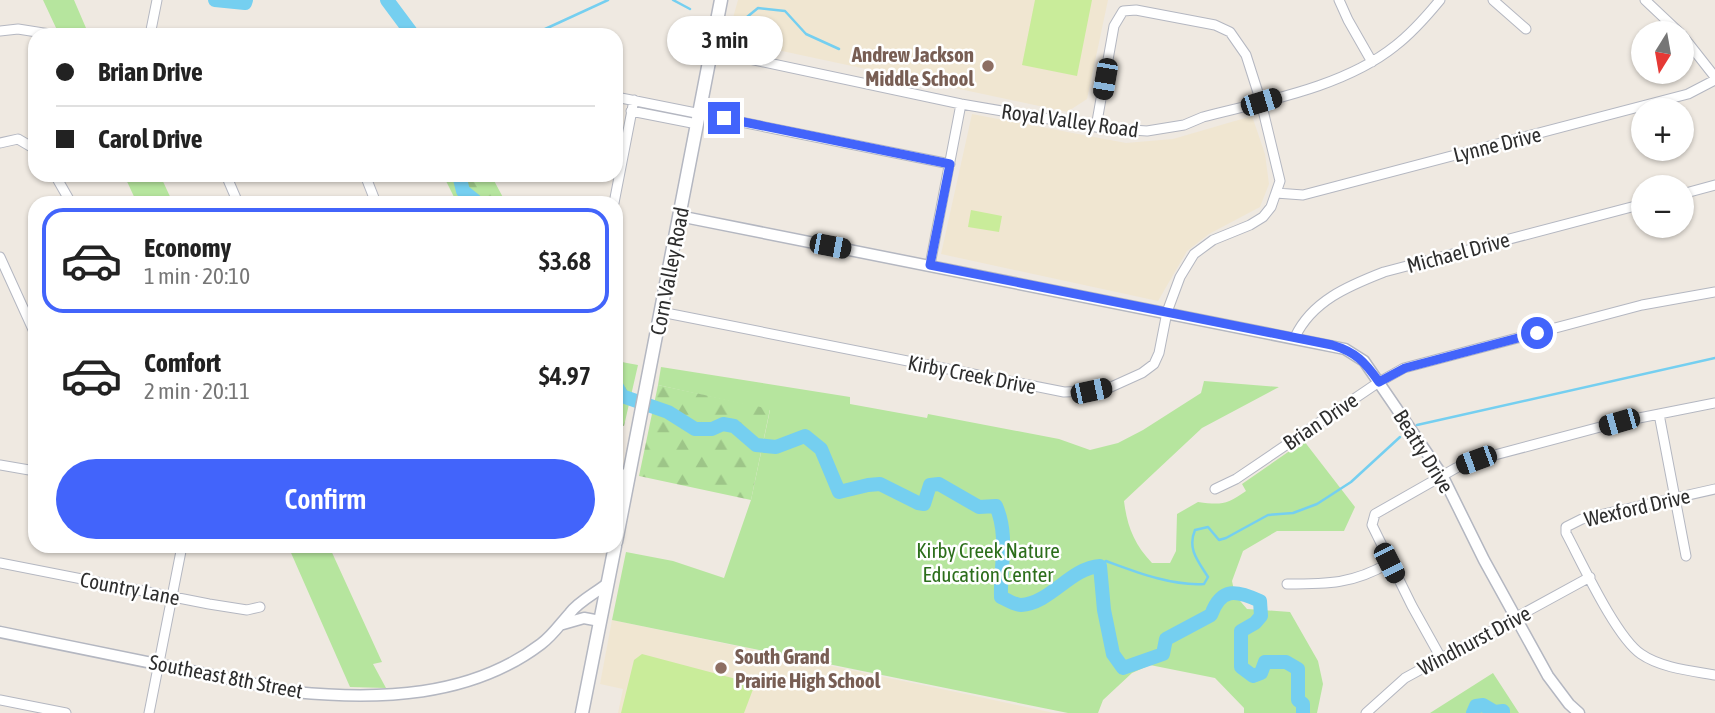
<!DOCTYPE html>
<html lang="en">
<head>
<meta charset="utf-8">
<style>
  :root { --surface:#fff; --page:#f6f6f6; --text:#222; --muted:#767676; --line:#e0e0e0; --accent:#4264fb }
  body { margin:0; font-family:"Asap Condensed",sans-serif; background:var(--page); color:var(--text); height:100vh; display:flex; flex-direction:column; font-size:26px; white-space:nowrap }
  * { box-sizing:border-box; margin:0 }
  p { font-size:23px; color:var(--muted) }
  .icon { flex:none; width:38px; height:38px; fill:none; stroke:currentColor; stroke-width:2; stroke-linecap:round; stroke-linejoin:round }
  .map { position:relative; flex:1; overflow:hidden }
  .drawer { position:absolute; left:28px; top:196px; width:595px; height:357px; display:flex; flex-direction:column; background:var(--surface); border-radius:21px; box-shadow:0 2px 5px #0004 }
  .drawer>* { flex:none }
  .banner { position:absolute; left:28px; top:28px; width:595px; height:154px; border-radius:21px; box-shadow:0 2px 5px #0004; display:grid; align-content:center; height:154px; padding:0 28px; background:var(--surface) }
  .needle { width:46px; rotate:191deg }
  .controls { position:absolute; left:1631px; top:21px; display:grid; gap:14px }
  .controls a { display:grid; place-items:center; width:63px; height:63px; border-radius:50%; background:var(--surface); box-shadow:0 2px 5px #0004; font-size:35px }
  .end { position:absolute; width:32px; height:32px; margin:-16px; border:9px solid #4264fb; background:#fff; box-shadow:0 0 0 4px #fff }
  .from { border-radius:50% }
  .bubble { position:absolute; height:49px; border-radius:24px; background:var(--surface); box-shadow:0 2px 5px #0004; font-size:23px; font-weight:600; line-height:49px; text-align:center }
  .car { position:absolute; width:21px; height:42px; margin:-21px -10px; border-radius:9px; box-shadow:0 0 5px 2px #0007; background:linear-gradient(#222 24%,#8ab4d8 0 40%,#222 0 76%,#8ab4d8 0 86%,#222 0) }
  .banner b { display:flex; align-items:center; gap:24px; height:66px; font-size:26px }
  .banner b+b { border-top:2px solid var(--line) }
  .banner i { width:18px; height:18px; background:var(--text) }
  ul { padding:12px 0 0; list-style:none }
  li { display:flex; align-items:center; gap:21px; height:105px; margin:0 14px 10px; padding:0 14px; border:4px solid transparent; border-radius:21px }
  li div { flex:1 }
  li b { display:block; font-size:26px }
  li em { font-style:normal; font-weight:600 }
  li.on { border-color:var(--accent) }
  li>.icon { width:63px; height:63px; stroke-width:1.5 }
  .cta { display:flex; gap:14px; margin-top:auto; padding:14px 28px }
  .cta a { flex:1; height:80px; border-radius:42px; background:var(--accent); color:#fff; font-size:28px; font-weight:600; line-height:80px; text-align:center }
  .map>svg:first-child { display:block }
</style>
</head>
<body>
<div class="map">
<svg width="1715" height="713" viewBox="0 0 1715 713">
  <defs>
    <pattern id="forest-firs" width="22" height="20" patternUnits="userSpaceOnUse" patternTransform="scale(1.75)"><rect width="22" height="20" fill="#b6e59e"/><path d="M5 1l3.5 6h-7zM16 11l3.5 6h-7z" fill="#9dc588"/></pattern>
  </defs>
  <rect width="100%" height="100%" fill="#efe9e1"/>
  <path fill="#f0e6d1" d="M738,0H1108L1087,99L1067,112L735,41L729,32Z
    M972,114L1126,143L1173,139L1252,116L1265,154L1269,184L1260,207L1209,234L1187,251L1158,301L941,254Z
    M612,620L970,695L1054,713H618L623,689L600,684Z"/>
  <path fill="#b6e59e" d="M43,0H74L89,35H75L57,30Z
    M124,175H160L173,203H137Z
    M661,367L850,397V404L927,418L928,414L1059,439L1090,450L1118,443L1143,430L1201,393L1204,381L1279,387L1202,428L1124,501C1127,526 1134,544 1152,563H1170L1176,551L1177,514L1198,502C1221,505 1226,505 1246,491L1242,484L1304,441L1355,507L1344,531H1277L1243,551L1232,581L1235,595L1247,609L1290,612L1318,661L1323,684L1317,713H1244V708L1215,678L1150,665L1132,673L1103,700L1098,713H1068L612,620L626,552L673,561L724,578L751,500L770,410L658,385Z
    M288,546H329L382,662L373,664L386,688L350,687Z
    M1493,673L1519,713H1430Z"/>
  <path fill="url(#forest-firs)" d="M443,175H491L506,203H457Z
    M616,361L638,365L624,426L616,424Z
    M658,385L770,409L751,500L639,476Z"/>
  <path fill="#c9ec9a" d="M1035,0H1092L1077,76L1022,65Z
    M971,210L1002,216L999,232L968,227Z
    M642,654L755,684L744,713H621L634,660Z"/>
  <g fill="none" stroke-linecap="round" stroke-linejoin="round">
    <path stroke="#75cff0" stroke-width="2.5" d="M673,0L690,9
      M747,17L758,8L785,11L806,34L839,49
      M532,35L608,0
      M1417,425L1715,358
      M1100,566L1106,561C1136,572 1171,586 1204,584L1208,577C1198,561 1187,549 1195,530L1208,527L1219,540L1226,538L1268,515L1293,513L1317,504L1351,482L1400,437"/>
    <path stroke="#75cff0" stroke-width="14" d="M215,0L245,3L246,0
      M387,0L413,35
      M459,175L463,191L478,203
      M503,203H524
      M616,385L622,396L668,412L695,429H712L723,424L734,426L756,445L776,447L805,436L821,449L839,492L868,485L880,484L918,503L924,504L930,485L939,484L979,507L996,506C1009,536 1000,566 1001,597C1007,600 1015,605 1021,605C1051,603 1070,568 1100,566L1104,610L1113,654L1123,668L1163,654L1166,639L1211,615C1221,587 1236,590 1260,601L1261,616L1255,623L1241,631V667L1253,676L1261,673L1265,662H1286L1298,669V700L1303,704V713
      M1473,713L1476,706L1483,705L1495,712L1503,711V713"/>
    <defs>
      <path id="minor" d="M1339,0L1348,20L1372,62
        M1493,0L1526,29
        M1645,0L1680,33
        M0,31L18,29L56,35
        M150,35L157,0
        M1682,35L1715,77
        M712,51L961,104L1102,128L1147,131L1184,125L1203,117C1265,101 1344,87 1395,46C1412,33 1426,17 1440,0
        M616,97L950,164
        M631,111L697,124
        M0,143L18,139L35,149
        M55,175L71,203
        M226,175L238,203
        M365,175L376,203
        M1276,193L1303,195L1688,94L1715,80
        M1682,194L1715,185
        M614,203L634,100
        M0,257L35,334
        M930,265L961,104
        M661,312L1064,392L1091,391L1111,387L1142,373L1154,364L1159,353L1167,312L1180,277L1194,254L1213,240L1250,225L1263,217L1271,207L1280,181L1261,102L1246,55L1230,32L1215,25L1136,10L1123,11L1114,26L1096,127
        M1295,337C1312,301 1348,286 1384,272L1643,204
        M1659,414L1686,556
        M0,465L35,471
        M616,473L629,475
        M1215,489L1236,479L1379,382L1404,368L1642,305L1715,292
        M1715,489L1582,519L1566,527V533C1582,563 1616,637 1641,654C1661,668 1692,671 1715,675
        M0,563L209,604L247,610L260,607
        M1287,584C1328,584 1353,584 1389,563
        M1441,658L1412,606L1372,525L1375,514L1456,468L1476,460L1619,422L1715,403
        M0,700L66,713
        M149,713L182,546
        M1366,713L1405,678L1590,577"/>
      <path id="tertiary" d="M679,216L1345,349L1364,361L1442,475L1484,560L1548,676L1569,704L1579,713
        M563,624L584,618L600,621
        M0,632L294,692C378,700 470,698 541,644C553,635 560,624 570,613C579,601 596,593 608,583"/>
      <path id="secondary" d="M616,542L721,0
        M582,713L615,546"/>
    </defs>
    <use href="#minor" stroke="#b4b7c1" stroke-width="11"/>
    <use href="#tertiary" stroke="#b4b7c1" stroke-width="13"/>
    <use href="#secondary" stroke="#b4b7c1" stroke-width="15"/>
    <use href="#minor" stroke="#fff" stroke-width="9"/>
    <use href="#tertiary" stroke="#fff" stroke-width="10"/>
    <use href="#secondary" stroke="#fff" stroke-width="12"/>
  </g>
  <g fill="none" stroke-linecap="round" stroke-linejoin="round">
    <path stroke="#4264fb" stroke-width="9" d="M724,118L950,164L930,265L1332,345C1356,352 1365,362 1379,382L1405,368L1537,333"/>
  </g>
  <g fill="#8d6e63" stroke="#fff" stroke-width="2.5">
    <circle cx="988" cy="66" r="7"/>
    <circle cx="721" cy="668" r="7"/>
  </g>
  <g text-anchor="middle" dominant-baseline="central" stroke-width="5" stroke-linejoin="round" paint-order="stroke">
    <g font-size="21" font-weight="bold" fill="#785e54" stroke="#fff" text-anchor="end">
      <text x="974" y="54">Andrew Jackson<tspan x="974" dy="24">Middle School</tspan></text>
      <text x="735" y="656" text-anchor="start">South Grand<tspan x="735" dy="24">Prairie High School</tspan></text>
    </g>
    <g font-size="21" fill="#2e2e2e" stroke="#fff">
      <text transform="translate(1070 120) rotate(8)">Royal Valley Road</text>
      <text transform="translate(1497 144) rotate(-14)">Lynne Drive</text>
      <text transform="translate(1458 252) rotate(-15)">Michael Drive</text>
      <text transform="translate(669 271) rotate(-79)">Corn Valley Road</text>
      <text transform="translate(972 374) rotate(11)">Kirby Creek Drive</text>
      <text transform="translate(1320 421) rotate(-34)">Brian Drive</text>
      <text transform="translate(1424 451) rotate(58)">Beatty Drive</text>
      <text transform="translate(1637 507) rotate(-13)">Wexford Drive</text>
      <text transform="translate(130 588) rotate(11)">Country Lane</text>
      <text transform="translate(1474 640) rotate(-28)">Windhurst Drive</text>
      <text transform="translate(226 676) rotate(11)">Southeast 8th Street</text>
    </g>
    <g font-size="21" fill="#2c6e1b" stroke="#fff">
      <text x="988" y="550">Kirby Creek Nature<tspan x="988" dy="24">Education Center</tspan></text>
    </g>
  </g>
</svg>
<div class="controls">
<a><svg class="needle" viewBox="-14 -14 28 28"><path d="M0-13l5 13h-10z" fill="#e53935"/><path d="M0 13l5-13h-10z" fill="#767676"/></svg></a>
<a>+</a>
<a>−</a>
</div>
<i class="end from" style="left:1537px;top:333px"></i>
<i class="end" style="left:724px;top:118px"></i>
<div class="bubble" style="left:667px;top:16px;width:116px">3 min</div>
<i class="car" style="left:1105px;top:79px;rotate:190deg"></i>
<i class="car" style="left:1261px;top:102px;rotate:73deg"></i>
<i class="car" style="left:830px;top:246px;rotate:101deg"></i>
<i class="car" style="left:1091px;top:391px;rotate:78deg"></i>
<i class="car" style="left:1619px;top:422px;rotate:254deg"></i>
<i class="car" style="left:1476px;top:460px;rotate:250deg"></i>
<i class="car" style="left:1389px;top:563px;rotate:153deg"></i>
<div class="banner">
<b><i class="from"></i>Brian Drive</b>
<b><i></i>Carol Drive</b>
</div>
<section class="drawer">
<ul>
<li class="on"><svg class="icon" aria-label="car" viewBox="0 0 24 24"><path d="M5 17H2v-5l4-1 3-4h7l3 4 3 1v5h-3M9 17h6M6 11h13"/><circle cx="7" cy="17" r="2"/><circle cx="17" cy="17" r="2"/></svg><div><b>Economy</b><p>1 min · 20:10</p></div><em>$3.68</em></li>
<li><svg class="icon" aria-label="car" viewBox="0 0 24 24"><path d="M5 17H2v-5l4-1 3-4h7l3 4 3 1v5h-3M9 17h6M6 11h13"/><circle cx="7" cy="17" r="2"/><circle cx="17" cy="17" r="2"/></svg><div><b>Comfort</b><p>2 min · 20:11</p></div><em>$4.97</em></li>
</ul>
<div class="cta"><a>Confirm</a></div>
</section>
</div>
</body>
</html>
